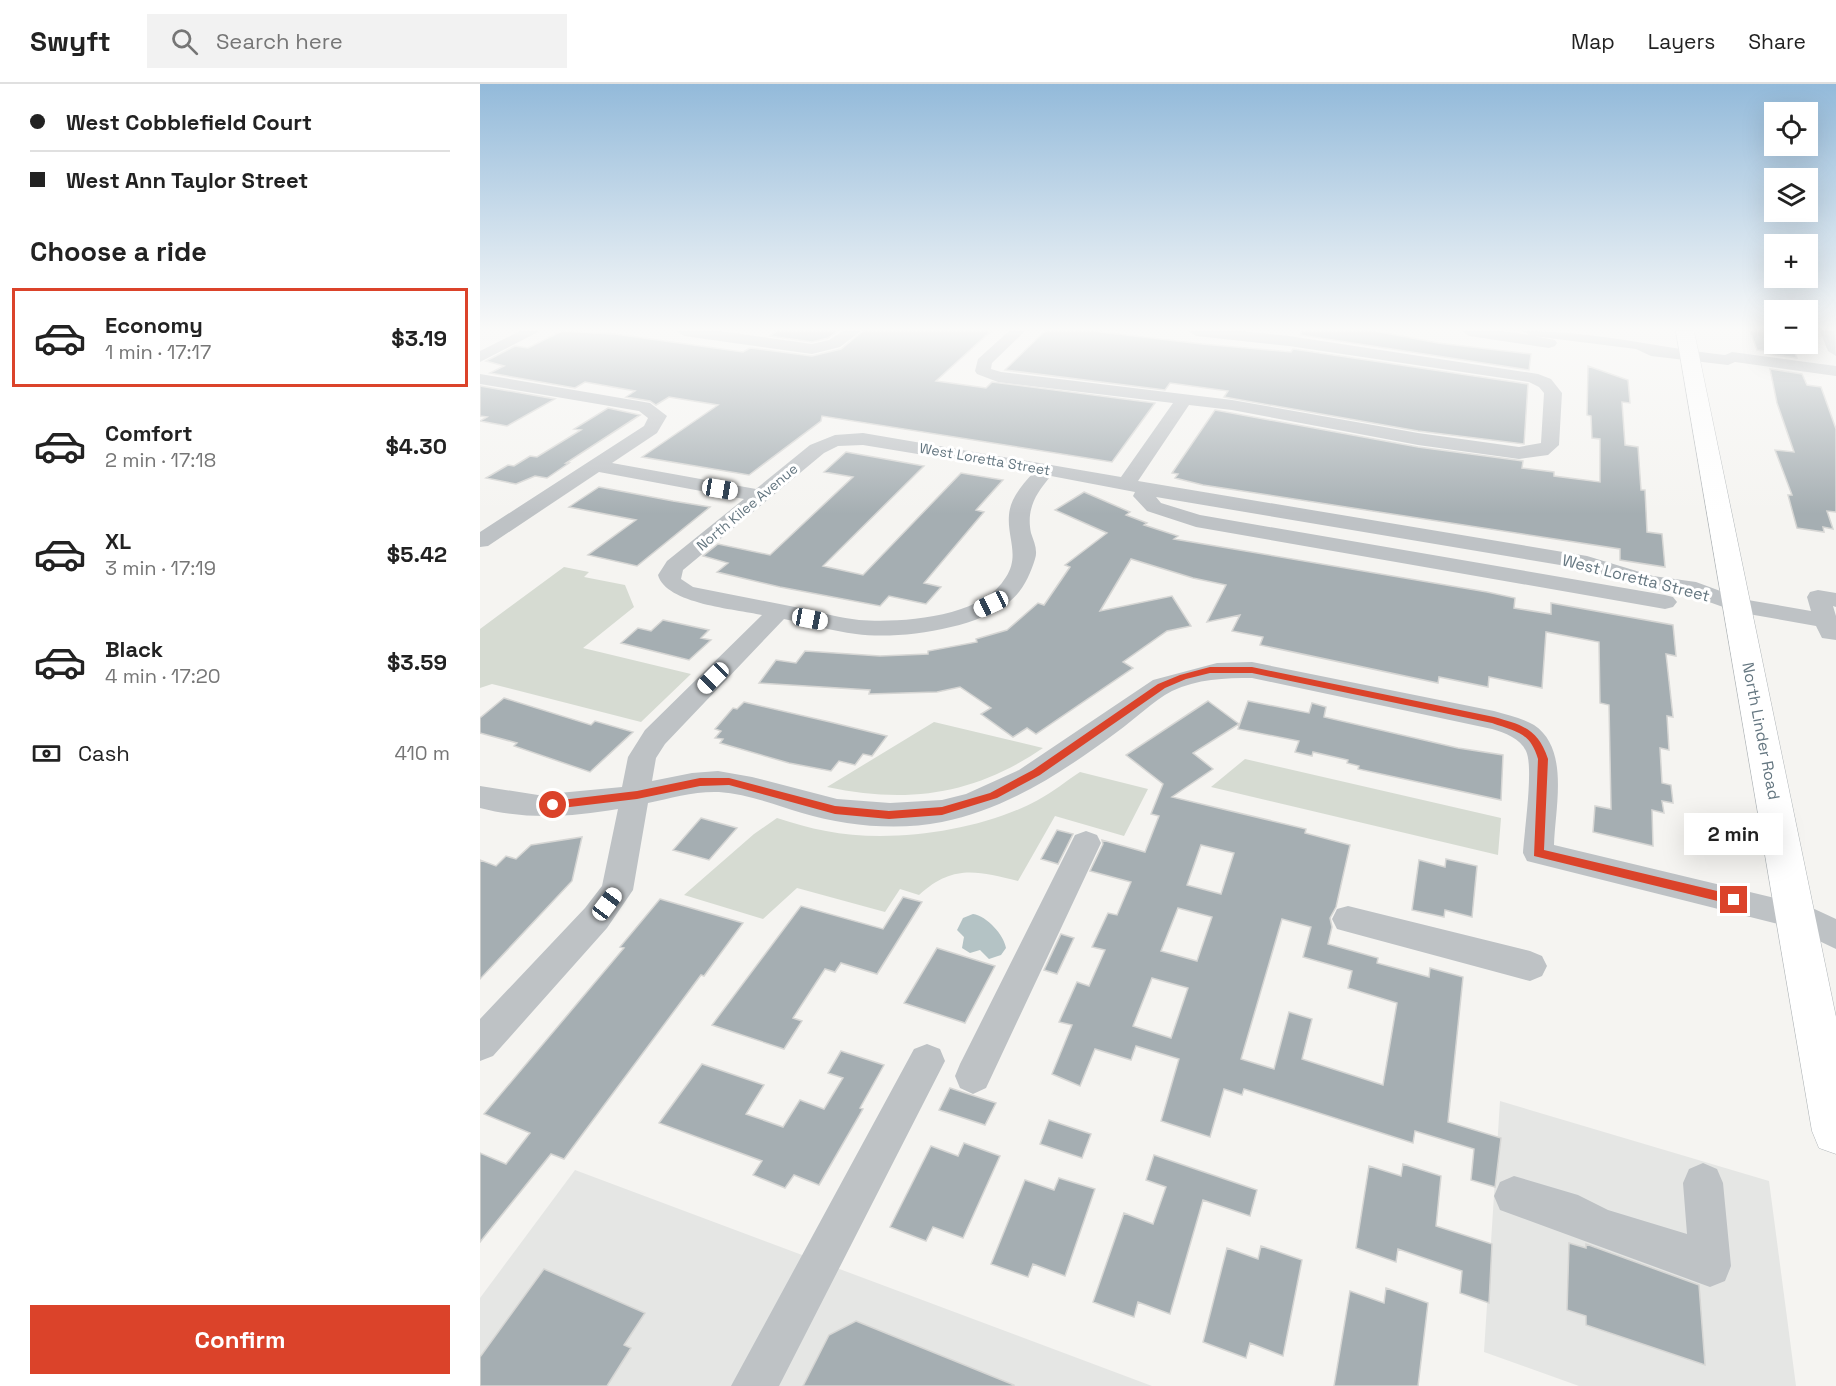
<!DOCTYPE html>
<html lang="en">
<head>
<meta charset="utf-8">
<style>
  :root { --surface:#fff; --page:#f2f2f2; --text:#222; --muted:#767676; --line:#e0e0e0; --accent:#db432a }
  body { margin:0; font-family:"Space Grotesk",sans-serif; background:var(--page); color:var(--text); height:100vh; display:flex; flex-direction:column; font-size:22px; white-space:nowrap }
  * { box-sizing:border-box; margin:0 }
  p { font-size:20px; color:var(--muted) }
  .icon { flex:none; width:33px; height:33px; fill:none; stroke:currentColor; stroke-width:2; stroke-linecap:round; stroke-linejoin:round }
  .map { position:relative; flex:1; overflow:hidden }
  .details { display:flex; flex-direction:column; background:var(--surface); width:480px }
  .details>* { flex:none }
  .hud { display:grid; align-content:center; height:132px; padding:0 30px; background:var(--surface) }
  .controls { position:absolute; left:1284px; top:18px; display:grid; gap:12px }
  .controls a { display:grid; place-items:center; width:54px; height:54px; border-radius:0px; background:var(--surface); box-shadow:0 6px 24px #0002; font-size:30px }
  .end { position:absolute; width:27px; height:27px; margin:-14px; border:8px solid #db432a; background:#fff; box-shadow:0 0 0 3px #fff }
  .from { border-radius:50% }
  .bubble { position:absolute; height:42px; border-radius:0px; background:var(--surface); box-shadow:0 6px 24px #0002; font-size:20px; font-weight:700; line-height:42px; text-align:center }
  .car { position:absolute; width:18px; height:36px; margin:-18px -9px; border-radius:8px; box-shadow:0 0 4px 2px #0007; background:linear-gradient(#fff 24%,#345 0 40%,#fff 0 76%,#345 0 86%,#fff 0) }
  .hud b { display:flex; align-items:center; gap:21px; height:57px; font-size:22px }
  .hud b+b { border-top:2px solid var(--line) }
  .hud i { width:15px; height:15px; background:var(--text) }
  ul { padding:0; list-style:none }
  li { display:flex; align-items:center; gap:18px; height:99px; margin:0 12px 9px; padding:0 18px; border:3px solid transparent; border-radius:0px }
  li div { flex:1 }
  li b { display:block; font-size:22px }
  li em { font-style:normal; font-weight:700 }
  li.active { border-color:var(--accent) }
  li>.icon { width:54px; height:54px; stroke-width:1.5 }
  h2 { padding:0 30px; font-size:27px; line-height:72px }
  .pay { display:flex; align-items:center; gap:15px; height:66px; padding:0 30px; font-size:22px }
  .pay p { margin-inline-start:auto }
  .button { display:flex; gap:12px; margin-top:auto; padding:12px 30px }
  .button a { flex:1; height:69px; border-radius:0px; background:var(--accent); color:#fff; font-size:24px; font-weight:700; line-height:69px; text-align:center }
  header { display:flex; align-items:center; gap:36px; box-sizing:border-box; height:84px; padding:0 30px; background:var(--surface); border-bottom:2px solid var(--line) }
  header strong { font-size:28px }
  nav { display:flex; gap:33px; margin-inline-start:auto; font-size:21px }
  .search { width:420px; height:54px; background:var(--page); display:flex; align-items:center; gap:15px; box-sizing:border-box; padding:0 21px; border-radius:0px; color:var(--muted); font-size:22px }
  main { display:flex; flex:1; min-height:0 }
  .map>svg:first-child { display:block }
</style>
</head>
<body>
<header>
<strong>Swyft</strong>
<div class="search"><svg class="icon" aria-label="search" viewBox="0 0 24 24"><circle cx="10" cy="10" r="6"/><path d="M15 15l6 6"/></svg>Search here</div>
<nav><a>Map</a><a>Layers</a><a>Share</a></nav>
</header>
<main>
<section class="details">
<div class="hud">
<b><i class="from"></i>West Cobblefield Court</b>
<b><i></i>West Ann Taylor Street</b>
</div>
<h2>Choose a ride</h2>
<ul>
<li class="active"><svg class="icon" aria-label="car" viewBox="0 0 24 24"><path d="M5 17H2v-5l4-1 3-4h7l3 4 3 1v5h-3M9 17h6M6 11h13"/><circle cx="7" cy="17" r="2"/><circle cx="17" cy="17" r="2"/></svg><div><b>Economy</b><p>1 min · 17:17</p></div><em>$3.19</em></li>
<li><svg class="icon" aria-label="car" viewBox="0 0 24 24"><path d="M5 17H2v-5l4-1 3-4h7l3 4 3 1v5h-3M9 17h6M6 11h13"/><circle cx="7" cy="17" r="2"/><circle cx="17" cy="17" r="2"/></svg><div><b>Comfort</b><p>2 min · 17:18</p></div><em>$4.30</em></li>
<li><svg class="icon" aria-label="car" viewBox="0 0 24 24"><path d="M5 17H2v-5l4-1 3-4h7l3 4 3 1v5h-3M9 17h6M6 11h13"/><circle cx="7" cy="17" r="2"/><circle cx="17" cy="17" r="2"/></svg><div><b>XL</b><p>3 min · 17:19</p></div><em>$5.42</em></li>
<li><svg class="icon" aria-label="car" viewBox="0 0 24 24"><path d="M5 17H2v-5l4-1 3-4h7l3 4 3 1v5h-3M9 17h6M6 11h13"/><circle cx="7" cy="17" r="2"/><circle cx="17" cy="17" r="2"/></svg><div><b>Black</b><p>4 min · 17:20</p></div><em>$3.59</em></li>
</ul>
<div class="pay"><svg class="icon" aria-label="cash" viewBox="0 0 24 24"><path d="M3 7h18v10H3z"/><circle cx="12" cy="12" r="2"/></svg>Cash<p>410 m</p></div>
<div class="button"><a>Confirm</a></div>
</section>
<div class="map">
<svg width="1356" height="1302" viewBox="0 0 1356 1302">
  <rect width="100%" height="100%" fill="#f5f4f1"/>
  <path fill="#e5e6e4" d="M1020,1017L1289,1097L1316,1302H1099L1004,1268Z
    M95,1086L672,1302H0V1214Z"/>
  <path fill="#d6dbd2" d="M84,483L109,488L104,493L145,501L154,523L103,564L211,590L161,638L12,600L0,604V545Z
    M454,638L563,664C494,711 428,720 347,703Z
    M765,675L1021,734L1018,771L731,703Z
    M600,688L668,705L644,752L575,732L538,797C497,787 473,780 439,811L420,805L405,828L317,804L283,835L204,811L274,750L297,734C313,739 329,744 346,747C410,760 501,747 558,716C573,708 586,697 600,688Z"/>
  <path fill="#b4c3c5" d="M493,830C507,832 524,851 526,864L521,871L509,875L500,866L490,869L482,864L484,853L477,846L483,834Z"/>
  <path fill="#a5aeb2" stroke="#d6d6d4" stroke-width="1.5" fill-rule="evenodd" d="M82,247L135,250L263,268L270,264L332,272L361,265L383,247H511L456,297L506,304L512,298L675,319L632,378L342,332L341,337L269,391L162,373L238,321L189,313L176,321L170,317L146,313L155,307L105,298L95,304L10,289L24,282L6,277L35,262L48,264Z
    M297,247H358L348,254L332,258L290,252Z
    M565,247H613L722,260L811,268L813,265L1048,300L1044,360L938,347L744,313L748,307L690,299L685,306L525,286Z
    M822,247H895L958,259L1051,270L1049,286L820,251Z
    M1270,247H1294V260H1311L1317,274L1286,270L1285,267L1277,266Z
    M1108,282L1148,296L1150,319L1142,318L1145,361L1158,363L1161,406H1165L1167,448L1182,450L1185,483L1140,476V465L723,401L695,394L698,390L692,389L735,326L938,363L1043,377L1042,384L1074,388V392L1120,398V355L1112,354L1111,332L1107,331Z
    M1290,285L1322,290L1327,301L1341,303L1356,345V428L1347,427L1353,445L1343,443L1344,448L1317,444L1308,411H1312L1295,366L1314,368L1297,319Z
    M0,302L75,315L27,342L0,337L7,333L0,332Z
    M128,324L160,331L86,379H89L67,394L55,392L36,400L6,394L28,381L34,382L50,372L57,373L101,346L94,345Z
    M366,368L444,382L343,482L383,491L481,389L523,396L496,426L504,428L444,499L461,503L446,520L409,512L400,522L300,503L237,488L248,479L223,472L238,460L290,471L373,393L344,388Z
    M119,403L193,417L230,423L157,482L108,471L156,436L89,423Z
    M604,408L650,428L646,431L667,439L664,441L698,452L694,455L1007,508L1035,514L1034,524L1071,530V519L1193,541L1196,572L1186,570L1193,633L1187,632L1189,666L1180,664L1182,699L1191,701L1193,719L1182,717L1184,729L1172,726L1173,762L1113,748L1115,722L1131,725L1129,621L1120,619L1119,558L1066,548L1062,604L1009,593L1008,603L959,593L958,599L780,561L783,553L752,547L760,531L727,538L746,501L713,494L651,475L620,527L692,512L711,542L687,547L643,578L653,584L556,650L547,644L533,653L501,630L511,624L480,603L457,608L389,610L390,606L279,599L296,576L316,579L325,567L400,572L448,570V567L497,558L496,555L527,546L558,519L564,521L590,483L585,481L627,449L575,426Z
    M183,536L229,546L221,554L231,556L209,576L141,559L158,544L171,547Z
    M24,614L111,641L115,637L153,648L110,688L34,662L37,659L0,649V634Z
    M728,617L759,640L713,669L733,685L692,713L826,745L825,749L870,761L856,823L850,834L852,843L848,860L898,874L897,879L949,893L950,884L983,893L968,1038L1021,1054L1015,1103L991,1096L994,1065L935,1047L933,1059L764,1005L762,1011L744,1005L730,1053L681,1037L699,975L656,962L651,976L615,965L600,1002L572,990L592,941L579,938L597,898L609,902L625,866L612,863L628,829L637,831L651,798L610,787L623,760L622,756L665,768L679,732L671,730L683,700L646,671ZM721,761L754,769L741,810L707,801ZM698,824L732,833L717,877L681,867ZM802,835L831,843L823,873L872,887L868,904L917,919L903,1001L822,975L832,935L809,928L794,985L761,975ZM672,894L708,904L691,954L653,942Z
    M768,617L829,629L832,619L846,623L844,633L978,664L1023,671L1021,716L878,685L879,682L867,679L868,676L833,668L832,672L815,668L819,657L758,645Z
    M264,618L350,638L407,652L392,672L383,670L375,681L359,677L351,687L309,679L240,659L243,655L235,654L241,647L235,645L253,624L257,625Z
    M221,734L257,744L229,776L193,766Z
    M577,746L593,750L578,780L561,775Z
    M102,753L92,797L0,895V776L16,782L26,772L36,775L51,761Z
    M966,775L997,782L992,833L965,826L964,833L932,826L939,776L965,783Z
    M423,813L442,818L397,890L361,879L355,888L345,885L313,934L322,937L304,965L232,941L321,822L403,845Z
    M180,815L263,839L224,892L221,891L84,1075L71,1070L0,1158V1069L26,1080L50,1049L4,1030L144,864L140,863Z
    M581,850L594,854L577,890L564,886Z
    M457,864L515,882L485,939L424,919Z
    M361,967L404,981L380,1024L383,1025L339,1101L314,1091L305,1104L273,1091L282,1077L179,1039L222,980L284,1001L266,1030L303,1043L320,1016L344,1025L363,994L348,989Z
    M470,1004L516,1019L505,1041L459,1026Z
    M569,1036L611,1050L602,1074L560,1060Z
    M484,1059L520,1072L483,1154L453,1143L446,1157L410,1143L451,1062L478,1072Z
    M674,1071L777,1106L770,1132L723,1116L690,1230L658,1218L654,1233L613,1218L644,1129L673,1140L686,1103L666,1096Z
    M923,1080L961,1092L956,1142L1012,1160L1009,1219L980,1209L982,1187L918,1165L916,1178L876,1164L889,1082L921,1092Z
    M579,1094L615,1105L585,1192L553,1180L548,1193L511,1180L545,1096L574,1106Z
    M1089,1159L1106,1164V1160L1219,1201L1225,1281L1106,1241V1232L1087,1226Z
    M781,1162L822,1176L803,1272L770,1259L766,1274L723,1258L747,1164L778,1175Z
    M64,1185L165,1229L144,1261L151,1264L127,1302H0V1273Z
    M906,1204L948,1219L938,1302H854L870,1207L904,1219Z
    M376,1237L534,1301V1302H323L349,1251Z"/>
  <g fill="none" stroke-linecap="round" stroke-linejoin="round">
    <defs>
      <path id="major" d="M1196,247H1214L1356,933V1070L1339,1064L1332,1047Z"/>
    </defs>
    <use href="#major" stroke="#b1b6b9" stroke-width="1"/>
    <path fill="#bec2c5" fill-rule="evenodd" d="M40,247H60L0,278V267Z
      M197,247H240L332,260L349,256L363,247H381L360,263L332,270L204,252Z
      M529,247H545L512,279L511,285L521,288L752,316L938,349L1039,363L1061,359L1064,309L1059,303L1049,298L809,262L716,252L709,247H762L809,252L1058,290L1071,295L1082,309L1079,361L1068,371L1039,375L938,361L752,326L709,321L658,397L1107,472L1173,492L1216,498L1262,515L1331,527L1327,513L1330,508L1338,506L1356,509V523L1353,522L1356,532V556L1342,554L1336,542L1257,528L1204,509L1171,505L1104,485L676,413L681,419L720,431L1185,511L1193,513L1197,518L1193,523L1185,525L716,443L667,427L653,412L655,408L571,392C556,409 546,425 551,449C554,458 558,466 555,475C550,491 543,507 529,518C495,545 419,556 376,550C352,547 328,540 304,535L185,660L176,674L172,697L212,689L238,687L272,693L357,715L410,719L462,716L486,710L539,686L673,596L737,579L772,578L1014,627C1027,631 1042,634 1054,641C1090,665 1075,724 1074,761L1328,822L1356,835V865L1310,843L1047,777L1043,769C1044,749 1054,683 1046,667C1040,654 1025,649 1012,645L772,594C745,594 717,595 692,607C673,617 655,635 637,648C584,687 528,725 462,738C417,747 366,742 322,729C295,721 268,710 239,708C215,707 191,714 168,719L153,806L127,844L13,972L0,977V935L105,824L122,802L138,725C91,733 46,736 0,724V702L58,711L142,703L148,673L165,646L282,531C255,525 186,520 178,491L187,477L264,415L119,388L8,462L0,463V448L164,342L168,334L159,327L0,300V290L170,319L187,332L177,349L132,379L276,405L330,361L355,351L383,349L641,393L693,319L518,298L497,290L495,287L498,275ZM383,361L553,389C542,401 530,415 529,431C527,454 540,471 526,493C502,534 421,539 379,536C361,534 342,529 325,525C288,518 250,510 213,503L201,495L203,486L344,369L358,362Z
      M982,247H1022L1049,251L1043,247C1113,247 1176,263 1245,271L1252,268L1356,282V292L1255,278L1248,281L1171,272L1156,265L1053,252L1075,256L1077,259L1075,262L1069,264L989,252Z
      M1340,247H1355L1356,272L1348,267Z
      M606,747L617,751L621,759L506,1004L493,1010L480,1004L475,992L480,980L595,751Z
      M868,822L1050,867L1062,872L1067,882L1062,892L1050,897L868,848L857,845L852,835L857,825Z
      M447,960L460,965L465,977L299,1302H251L434,965Z
      M1223,1079L1237,1085L1243,1099L1251,1182L1245,1197L1230,1203L1020,1126L1014,1112L1020,1098L1034,1092L1098,1111L1128,1126L1207,1150L1203,1099L1209,1085Z"/>
    <use href="#major" fill="#fff" fill-rule="evenodd"/>
  </g>
  <linearGradient id="sky" x2="0" y2="1"><stop stop-color="#93bada"/><stop offset="0.57" stop-color="#fafaf9"/><stop offset="1" stop-color="#fafaf9" stop-opacity="0"/></linearGradient>
  <rect width="1356" height="430" fill="url(#sky)"/>
  <path fill="#db432a" d="M730,583H772L1014,633C1043,641 1058,645 1068,675L1064,766L1254,811L1260,816L1254,821L1054,772L1058,675C1050,648 1037,648 1012,639L772,589H730L706,595L685,604L560,691L517,714L462,731L409,735L355,730L249,701L220,702L157,715L73,725L67,721L73,717L157,707L220,694H249L355,722L409,727L462,723L510,709L553,686L678,600L700,591Z"/>
  <g text-anchor="middle" dominant-baseline="central" stroke-width="6" stroke-linejoin="round" paint-order="stroke">
    <g font-size="14" fill="#657781" stroke="#fff">
      <text transform="translate(505 375) rotate(10)">West Loretta Street</text>
      <text transform="translate(267 423) rotate(-40)">North Kilee Avenue</text>
    </g>
    <g font-size="16" fill="#657781" stroke="#fff">
      <text transform="translate(1156 494) rotate(14)">West Loretta Street</text>
      <text transform="translate(1281 647) rotate(79)">North Linder Road</text>
    </g>
  </g>
</svg>
<div class="controls">
<a><svg class="icon" aria-label="locate" viewBox="0 0 24 24"><circle cx="12" cy="12" r="6"/><path d="M12 2v4M12 18v4M2 12h4M18 12h4"/></svg></a>
<a><svg class="icon" aria-label="layers" viewBox="0 0 24 24"><path d="M12 4l9 5-9 5-9-5zM3 14l9 5 9-5"/></svg></a>
<a>+</a>
<a>−</a>
</div>
<i class="end from" style="left:73px;top:721px"></i>
<i class="end" style="left:1254px;top:816px"></i>
<div class="bubble" style="left:1204px;top:729px;width:99px">2 min</div>
<i class="car" style="left:240px;top:405px;rotate:100deg"></i>
<i class="car" style="left:511px;top:520px;rotate:245deg"></i>
<i class="car" style="left:330px;top:535px;rotate:101deg"></i>
<i class="car" style="left:233px;top:594px;rotate:225deg"></i>
<i class="car" style="left:127px;top:820px;rotate:37deg"></i>
</div>
</main>
</body>
</html>
